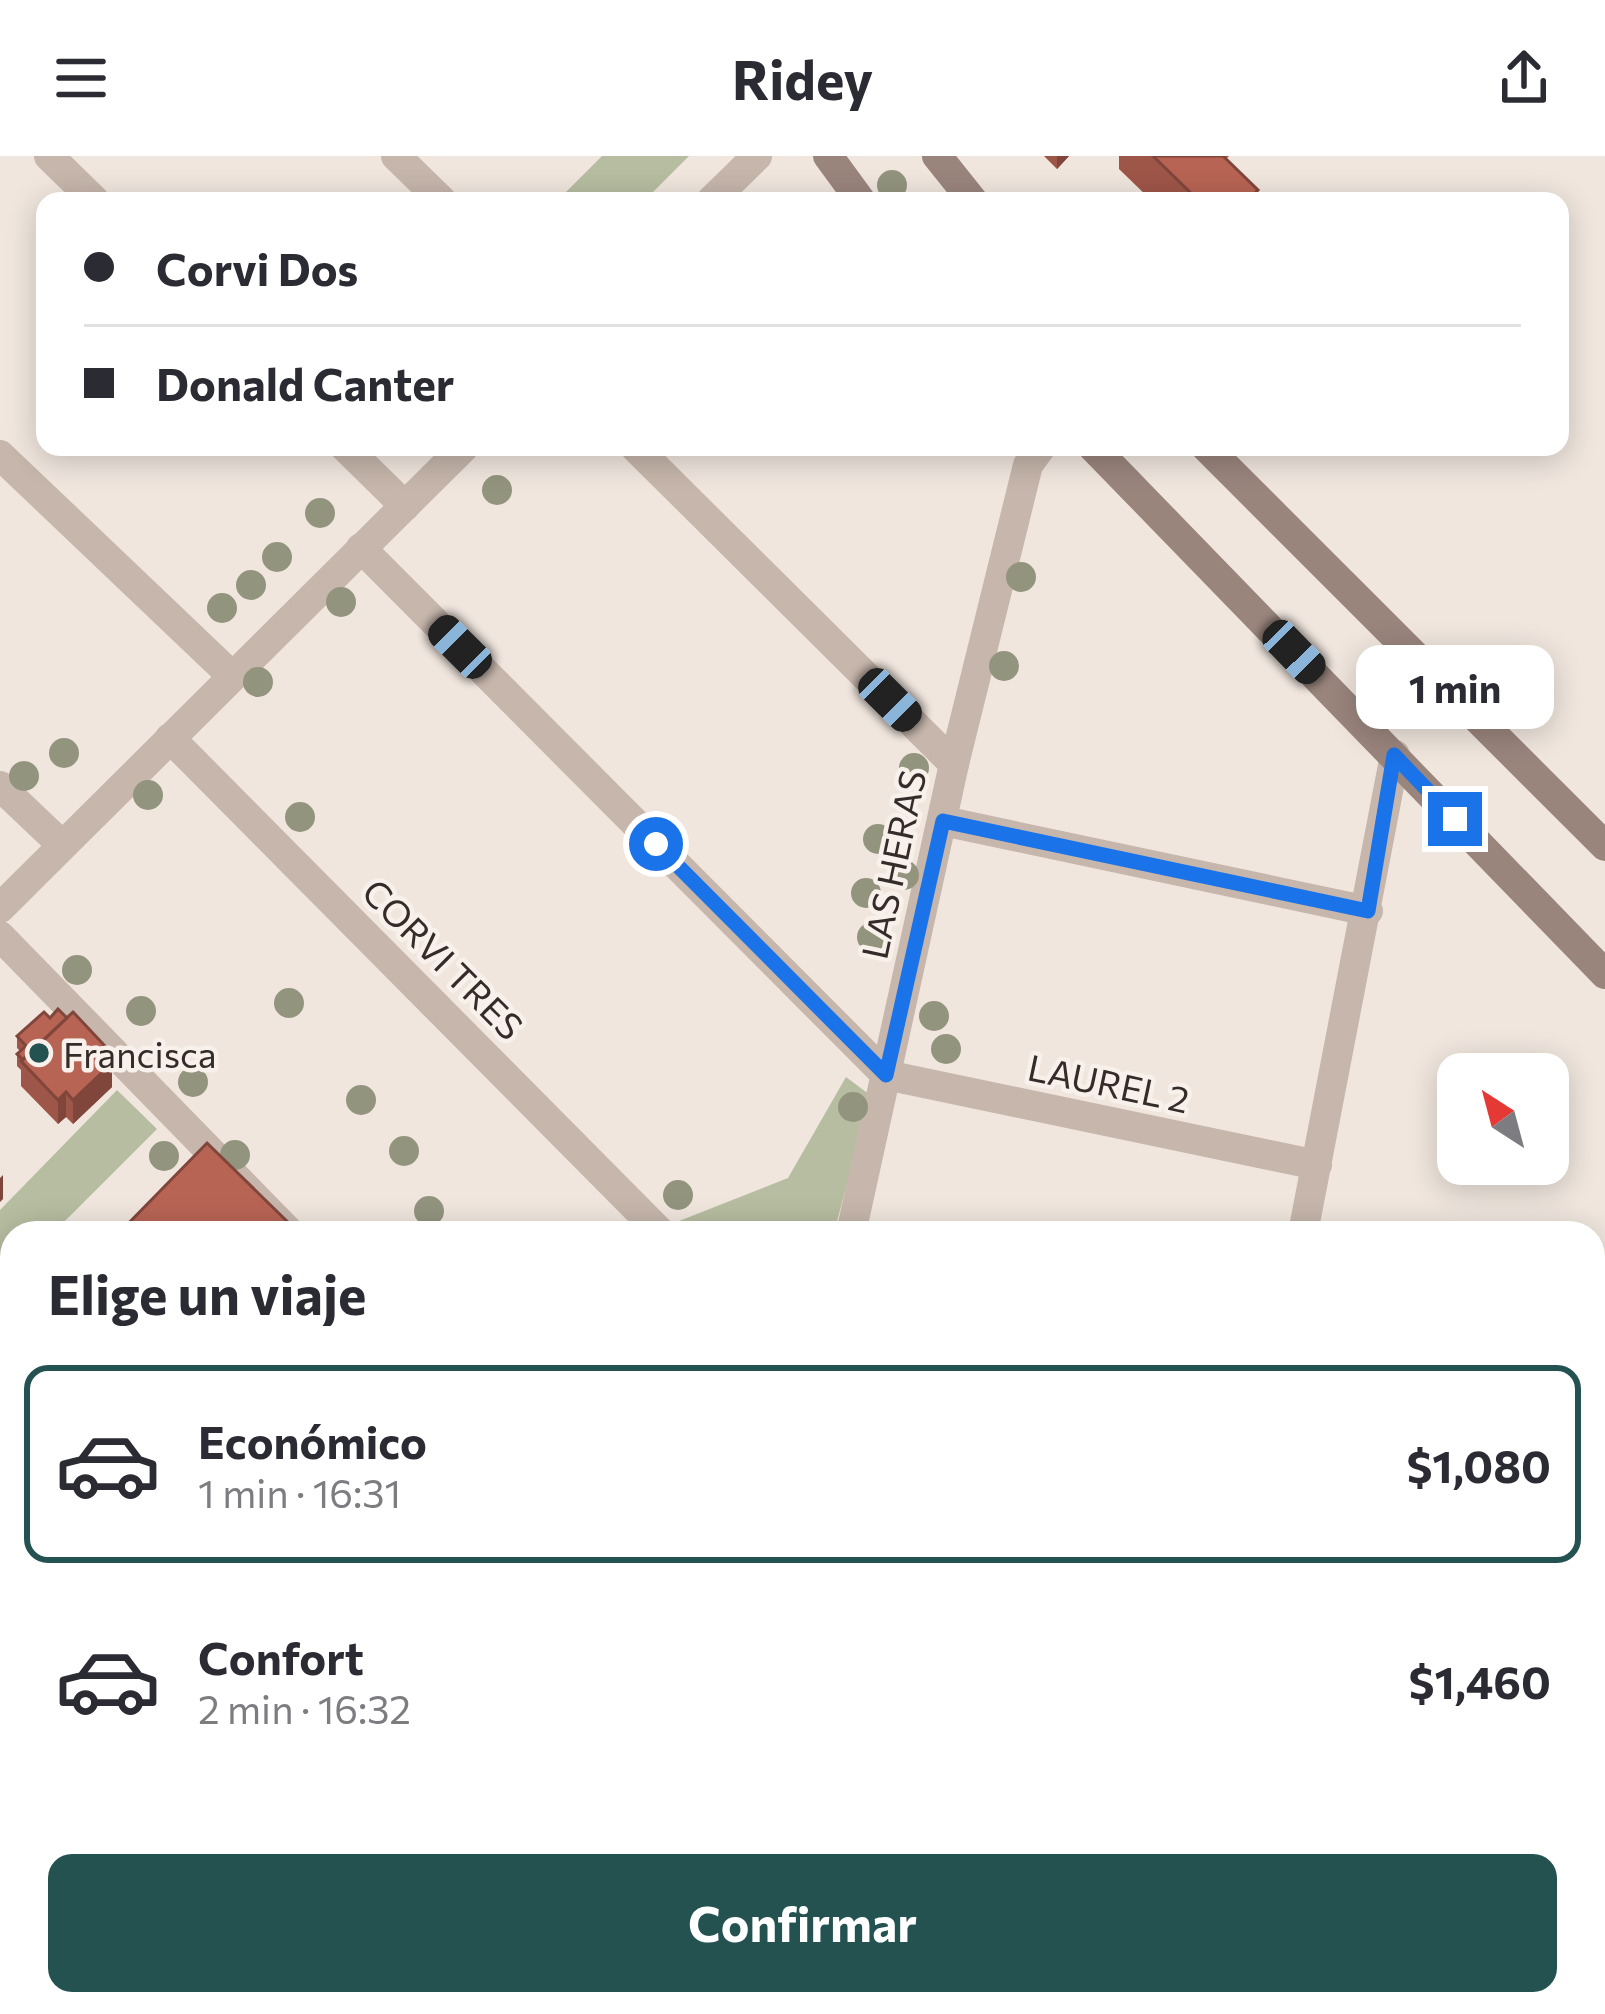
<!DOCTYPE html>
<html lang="es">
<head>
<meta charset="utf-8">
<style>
  :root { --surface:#fff; --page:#f7f7f7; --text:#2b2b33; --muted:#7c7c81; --line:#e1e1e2; --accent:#245251 }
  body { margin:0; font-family:Commissioner,sans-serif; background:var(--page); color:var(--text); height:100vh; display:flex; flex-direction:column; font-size:45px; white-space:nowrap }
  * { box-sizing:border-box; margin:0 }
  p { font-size:39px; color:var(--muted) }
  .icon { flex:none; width:66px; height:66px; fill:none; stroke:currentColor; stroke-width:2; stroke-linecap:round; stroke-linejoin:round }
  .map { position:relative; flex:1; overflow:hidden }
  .side { position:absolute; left:0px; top:1065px; width:1605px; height:795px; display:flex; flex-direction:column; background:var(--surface); border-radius:36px 36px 0 0; box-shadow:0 6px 30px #0003 }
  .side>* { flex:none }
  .hud { position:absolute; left:36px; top:36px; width:1533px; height:264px; border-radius:24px; box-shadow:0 6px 30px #0003; display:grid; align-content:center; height:264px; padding:0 48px; background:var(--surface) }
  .needle { width:78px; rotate:324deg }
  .controls { position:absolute; left:1437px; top:897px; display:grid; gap:24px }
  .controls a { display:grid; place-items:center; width:132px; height:132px; border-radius:24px; background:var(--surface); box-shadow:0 6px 30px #0003; font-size:60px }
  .end { position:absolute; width:54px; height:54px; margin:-27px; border:15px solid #1a73e8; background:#fff; box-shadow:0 0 0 6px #fff }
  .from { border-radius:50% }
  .bubble { position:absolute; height:84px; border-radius:24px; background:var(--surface); box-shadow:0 6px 30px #0003; font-size:39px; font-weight:700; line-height:84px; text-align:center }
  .car { position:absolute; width:36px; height:72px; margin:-36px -18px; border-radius:15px; box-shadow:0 0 9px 3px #0007; background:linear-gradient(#222 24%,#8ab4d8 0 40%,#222 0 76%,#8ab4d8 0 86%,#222 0) }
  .hud b { display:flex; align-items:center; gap:42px; height:114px; font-size:45px }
  .hud b+b { border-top:3px solid var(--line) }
  .hud i { width:30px; height:30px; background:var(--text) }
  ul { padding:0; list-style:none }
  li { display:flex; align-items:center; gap:36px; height:198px; margin:0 24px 18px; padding:0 24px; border:6px solid transparent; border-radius:24px }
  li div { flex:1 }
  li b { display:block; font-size:45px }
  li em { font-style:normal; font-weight:700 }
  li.active { border-color:var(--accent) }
  li>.icon { width:108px; height:108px; stroke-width:1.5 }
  h2 { padding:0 48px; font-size:54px; line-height:144px }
  .action { display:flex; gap:24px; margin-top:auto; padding:24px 48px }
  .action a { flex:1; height:138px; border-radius:24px; background:var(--accent); color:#fff; font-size:48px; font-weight:700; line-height:138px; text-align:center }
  header { display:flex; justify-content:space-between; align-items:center; height:156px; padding:0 48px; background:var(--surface); font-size:54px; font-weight:700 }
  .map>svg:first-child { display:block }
</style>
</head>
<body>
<header><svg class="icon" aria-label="menu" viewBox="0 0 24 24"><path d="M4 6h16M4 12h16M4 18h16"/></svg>Ridey<svg class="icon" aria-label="share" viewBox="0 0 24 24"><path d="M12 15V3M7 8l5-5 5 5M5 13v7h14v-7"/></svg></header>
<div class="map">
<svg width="1605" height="1858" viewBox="0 0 1605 1858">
  <rect width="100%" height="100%" fill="#f0e6de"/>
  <path fill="#b6bda0" d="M602,0H689L644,45H557Z
    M846,921L870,939L834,1077H683L674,1067L788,1022Z
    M117,934L157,973L53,1077H12V1118L0,1130V1054Z"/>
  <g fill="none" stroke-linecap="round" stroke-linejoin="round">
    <path stroke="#c6b6ac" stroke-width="30" d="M49,0L95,45
      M396,0L442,45
      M345,291L405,350
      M635,291L954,608
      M0,299L232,520
      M361,392L886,919L1317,1009
      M170,582L661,1077
      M0,630L62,689
      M943,665L1368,755
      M0,780L290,1077
      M1303,1077L1395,599
      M0,1166L12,1178
      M1593,1540L1605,1485
      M0,1567L12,1579
      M1593,1619L1605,1623
      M289,1848L300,1858
      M1378,1848L1422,1858
      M1232,1858L1234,1848"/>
    <path stroke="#c6b6ac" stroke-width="30" d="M711,45L757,0
      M0,752L464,291
      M851,1077L954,608L1028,309L1041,291
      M429,1858L439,1848"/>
    <path stroke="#9a857d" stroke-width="30" d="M828,0L861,45
      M937,0L973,45
      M1093,291L1605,818
      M1206,291L1605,690"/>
  </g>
  <g fill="#93947e">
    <circle cx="892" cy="29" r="15"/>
    <circle cx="497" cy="334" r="15"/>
    <circle cx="320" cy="357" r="15"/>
    <circle cx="277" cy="401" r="15"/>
    <circle cx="1021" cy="421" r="15"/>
    <circle cx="251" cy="429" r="15"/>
    <circle cx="341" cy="446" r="15"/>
    <circle cx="222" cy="452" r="15"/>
    <circle cx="1004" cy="510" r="15"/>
    <circle cx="258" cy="526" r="15"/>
    <circle cx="64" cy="597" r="15"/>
    <circle cx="914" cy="612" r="15"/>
    <circle cx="24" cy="620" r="15"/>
    <circle cx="148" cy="639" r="15"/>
    <circle cx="300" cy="661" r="15"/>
    <circle cx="878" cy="683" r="15"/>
    <circle cx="904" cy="719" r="15"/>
    <circle cx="866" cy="737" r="15"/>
    <circle cx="872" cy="781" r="15"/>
    <circle cx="77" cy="814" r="15"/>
    <circle cx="289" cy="847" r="15"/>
    <circle cx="141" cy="855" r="15"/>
    <circle cx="934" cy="860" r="15"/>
    <circle cx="946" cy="893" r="15"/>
    <circle cx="193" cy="926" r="15"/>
    <circle cx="361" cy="944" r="15"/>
    <circle cx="853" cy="951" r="15"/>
    <circle cx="404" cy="995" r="15"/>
    <circle cx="235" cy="999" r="15"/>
    <circle cx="164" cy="1000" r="15"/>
    <circle cx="678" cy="1039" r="15"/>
    <circle cx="429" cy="1055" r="15"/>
  </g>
  <path fill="#9e5648" d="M1044,0H1069L1057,13Z
    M1119,0H1229L1226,3L1258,45H1152L1119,13Z
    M50,862L105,899L112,931L73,968L66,961L58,968L21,930V914L17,910V898L20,895L17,892V880Z"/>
  <path fill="#81463b" d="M1057,0H1069L1057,13Z
    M1258,34V45H1247Z
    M105,890V914L112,907V931L73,968V944Z
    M66,936V961L58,968V944Z
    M3,1019V1043L0,1046V1022Z
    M696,1848H706L704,1858H694Z"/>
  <path fill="#b86454" stroke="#81463b" stroke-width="3" d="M1153,0H1223L1258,34L1247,45H1199Z
    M58,853L67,862L23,904L17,898L26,890L17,880L44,856L50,862Z
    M73,856L105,890L101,895L112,907L73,944L66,936L58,944L21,905Z
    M207,987L299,1077H119Z
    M603,1848H696L694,1858H616L601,1855Z"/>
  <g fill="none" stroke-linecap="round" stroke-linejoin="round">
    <path stroke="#1a73e8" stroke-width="15" d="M656,688L886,919L943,665L1368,755L1394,599L1455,663"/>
  </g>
  <circle fill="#245251" stroke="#f8f0ea" stroke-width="4.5" cx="39" cy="897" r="12"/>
  <g text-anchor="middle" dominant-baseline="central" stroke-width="9" stroke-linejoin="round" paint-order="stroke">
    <g font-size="36" fill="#352c2a" stroke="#f8f0ea">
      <text transform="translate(892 708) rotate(-78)">LAS HERAS</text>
      <text transform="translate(444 802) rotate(45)">CORVI TRES</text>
      <text transform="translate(1109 926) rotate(12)">LAUREL 2</text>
    </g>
    <g font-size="36" fill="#352c2a" stroke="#f8f0ea" text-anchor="start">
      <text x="63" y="897">Francisca</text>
    </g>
  </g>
</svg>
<div class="controls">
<a><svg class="needle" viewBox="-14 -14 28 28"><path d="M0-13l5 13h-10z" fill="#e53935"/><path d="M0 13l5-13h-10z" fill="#7c7c81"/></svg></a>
</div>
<i class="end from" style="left:656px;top:688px"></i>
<i class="end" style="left:1455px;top:663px"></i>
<div class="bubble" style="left:1356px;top:489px;width:198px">1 min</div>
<i class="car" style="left:460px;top:491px;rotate:315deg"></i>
<i class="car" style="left:1294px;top:496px;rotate:136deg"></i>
<i class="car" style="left:890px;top:544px;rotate:135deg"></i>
<div class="hud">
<b><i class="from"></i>Corvi Dos</b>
<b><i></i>Donald Canter</b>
</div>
<section class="side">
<h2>Elige un viaje</h2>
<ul>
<li class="active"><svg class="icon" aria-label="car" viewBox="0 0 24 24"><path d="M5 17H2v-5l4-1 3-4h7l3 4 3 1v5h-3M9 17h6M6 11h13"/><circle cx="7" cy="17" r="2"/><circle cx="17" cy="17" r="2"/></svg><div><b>Económico</b><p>1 min · 16:31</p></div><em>$1,080</em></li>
<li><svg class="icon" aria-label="car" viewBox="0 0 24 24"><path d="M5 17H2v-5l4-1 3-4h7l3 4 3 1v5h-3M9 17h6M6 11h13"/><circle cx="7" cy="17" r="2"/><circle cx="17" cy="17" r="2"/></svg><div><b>Confort</b><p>2 min · 16:32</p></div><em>$1,460</em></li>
</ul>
<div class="action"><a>Confirmar</a></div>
</section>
</div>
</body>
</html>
